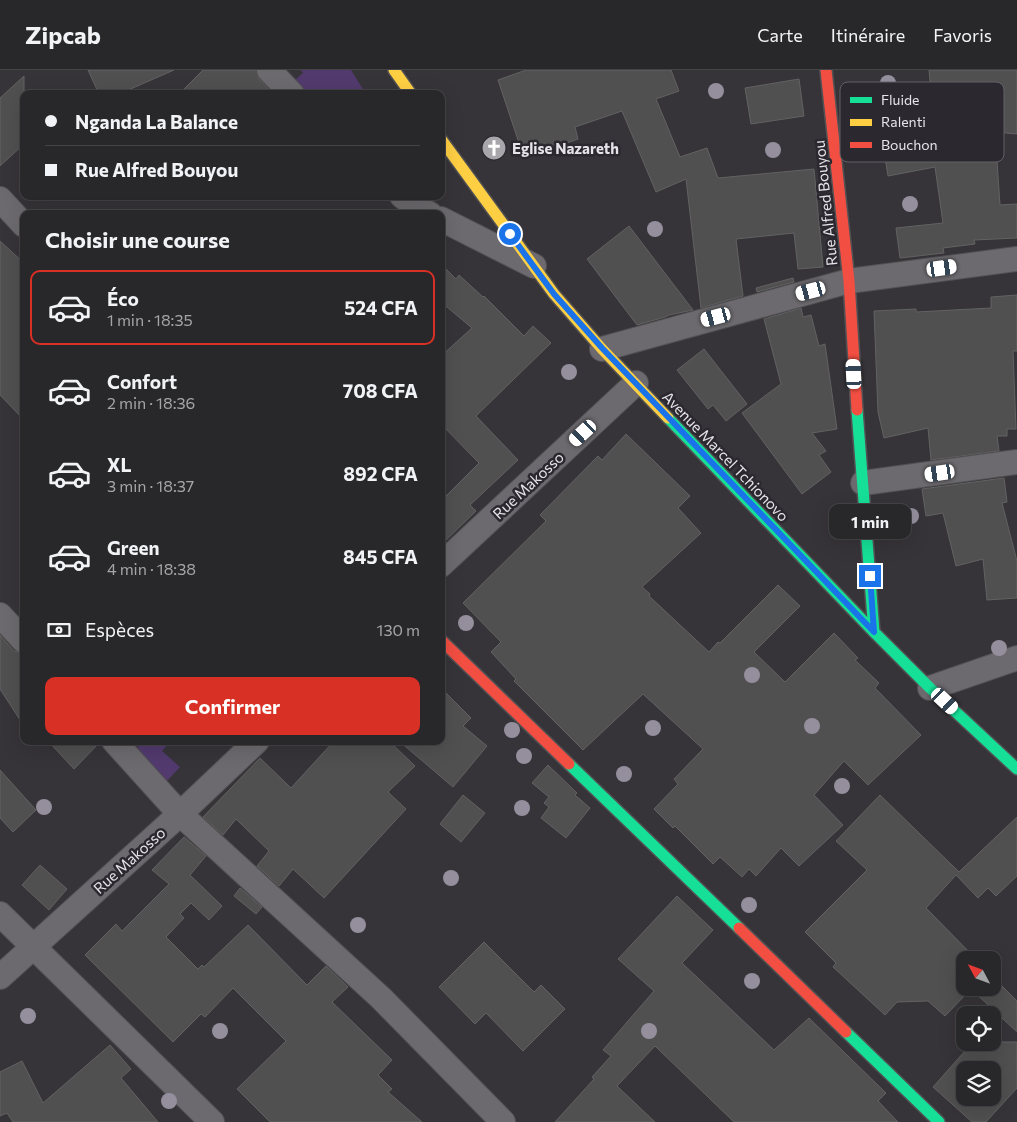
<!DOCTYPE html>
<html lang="fr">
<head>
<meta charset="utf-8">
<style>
  :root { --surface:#28272a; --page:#302f32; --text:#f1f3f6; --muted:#a5a5a8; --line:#444447; --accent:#d93025 }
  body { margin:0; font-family:Commissioner,sans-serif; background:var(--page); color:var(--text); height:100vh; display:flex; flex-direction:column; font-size:19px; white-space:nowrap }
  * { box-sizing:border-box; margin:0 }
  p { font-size:16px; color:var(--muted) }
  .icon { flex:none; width:28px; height:28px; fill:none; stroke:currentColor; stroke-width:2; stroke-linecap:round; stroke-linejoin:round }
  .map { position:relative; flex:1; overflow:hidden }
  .drawer { position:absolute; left:20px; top:140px; width:425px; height:535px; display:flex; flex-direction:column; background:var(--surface); border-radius:10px; box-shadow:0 5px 20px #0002,0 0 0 1px var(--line) }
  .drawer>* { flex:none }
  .banner { position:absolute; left:20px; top:20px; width:425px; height:110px; border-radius:10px; box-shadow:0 5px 20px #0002,0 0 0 1px var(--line); display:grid; align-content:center; height:110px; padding:0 25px; background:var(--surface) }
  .needle { width:32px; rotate:311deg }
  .fabs { position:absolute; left:956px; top:881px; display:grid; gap:10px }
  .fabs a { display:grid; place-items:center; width:45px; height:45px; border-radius:10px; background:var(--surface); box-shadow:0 5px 20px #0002,0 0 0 1px var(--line); font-size:25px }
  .end { position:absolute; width:22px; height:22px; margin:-11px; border:6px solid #1a73e8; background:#fff; box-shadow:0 0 0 2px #fff }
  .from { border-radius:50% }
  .bubble { position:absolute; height:35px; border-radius:10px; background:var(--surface); box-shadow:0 5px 20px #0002,0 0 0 1px var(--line); font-size:16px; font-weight:700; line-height:35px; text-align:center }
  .car { position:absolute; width:15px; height:30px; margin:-15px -8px; border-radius:6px; box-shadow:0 0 4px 1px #0007; background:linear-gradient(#fff 24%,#345 0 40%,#fff 0 76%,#345 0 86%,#fff 0) }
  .banner b { display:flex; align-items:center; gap:18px; height:48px; font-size:19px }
  .banner b+b { border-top:1px solid var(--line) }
  .banner i { width:12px; height:12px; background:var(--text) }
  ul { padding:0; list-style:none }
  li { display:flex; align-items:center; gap:15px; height:75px; margin:0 10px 8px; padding:0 15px; border:2px solid transparent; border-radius:10px }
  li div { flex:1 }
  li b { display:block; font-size:19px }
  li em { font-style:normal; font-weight:700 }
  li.active { border-color:var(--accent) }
  li>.icon { width:45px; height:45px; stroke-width:1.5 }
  h2 { padding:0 25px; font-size:22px; line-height:60px }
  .pay { display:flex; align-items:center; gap:12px; height:55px; padding:0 25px; font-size:19px }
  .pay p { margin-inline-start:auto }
  .button { display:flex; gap:10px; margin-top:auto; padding:10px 25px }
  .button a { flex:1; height:58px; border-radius:10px; background:var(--accent); color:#fff; font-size:20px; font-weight:700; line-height:58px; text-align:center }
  header { display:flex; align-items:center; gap:30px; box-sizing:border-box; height:70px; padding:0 25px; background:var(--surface); border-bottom:1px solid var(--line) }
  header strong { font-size:24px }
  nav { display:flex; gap:28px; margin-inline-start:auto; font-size:18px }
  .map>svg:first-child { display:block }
</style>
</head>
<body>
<header>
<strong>Zipcab</strong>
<nav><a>Carte</a><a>Itinéraire</a><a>Favoris</a></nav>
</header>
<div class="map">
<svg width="1017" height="1052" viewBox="0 0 1017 1052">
  <rect width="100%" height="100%" fill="#363438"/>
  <path fill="#523a6e" d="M301,0H351L366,24H307L295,10L303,3Z
    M143,671H167L169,673L162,681L180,697L165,713L132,684Z"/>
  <path fill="#515051" stroke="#636262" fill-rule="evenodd" d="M88,0H174L119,24H99Z
    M203,0H256L259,9L273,24H179Z
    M526,0H671L679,21L656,29L680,87L707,78L718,108L814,99L823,197L798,199L794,163L736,169L743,226L701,238L686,109L656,122L622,41L575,57L578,69L524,88L498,10Z
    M929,0H1017V64L995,62L1000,135L1017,134V168L974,170L975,174L943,178L944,183L900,188L896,158L943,153L935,97L888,106L884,81L876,82L871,29L931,23Z
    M24,6V74L0,96V28Z
    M799,9L804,46L751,54L745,18Z
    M629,156L693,240L669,245L665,247L637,255L587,189Z
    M0,171L24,193V350L0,325Z
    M441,194L456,209L459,205L483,227L484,226L524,266L533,256L551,273L476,346L518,390L470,435L476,441L441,475V431L479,393L441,354V286L472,258L441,232Z
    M793,208L794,212L757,222L756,218Z
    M1017,225V281H1013L1016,359H1007V366H997L999,381L931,390L928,358L884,368L878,342L874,241L916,239V242L991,238V227Z
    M801,238L803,247L811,245L819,276L825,274L837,359L812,363L826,381L819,385L831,402L802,424L742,343L781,314L764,249Z
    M704,279L747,334L726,351L713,335L708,339L677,300Z
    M626,364L690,426L678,438L701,463L642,517L650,524L649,526L709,582L718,572L720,573L778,515L800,536L754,582L785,612L834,563L858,588L855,590L879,613L875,618L921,665L868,715L844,691L814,725L843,755L799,796L781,778L756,806L749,799L742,807L720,787L713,794L675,756L673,758L654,739L678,714L674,709L703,679L643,624L583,680L514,611L516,609L491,582L501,572L463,533L546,451L540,445L598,386L602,390Z
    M1004,408L1007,432L1002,433L1017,491V528L987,530L983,489L956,496L943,443L926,446L922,419Z
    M0,565L14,581L24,584V656L0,619Z
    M441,618L471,648L463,656L487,676L453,717L399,671H441Z
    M48,671H101L74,699Z
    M334,671H389L415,696L388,722L406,739L324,828L293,799L279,816L257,796L269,781L236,749L223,765L203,747L260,688L291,718Z
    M548,695L577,723L575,725L590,738L566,768L541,748L549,737L544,733L549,727L532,713Z
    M0,700L36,740L13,762L0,748Z
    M463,725L485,743L461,772L440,754Z
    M880,725L959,802L1017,747V806L996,826L988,818L978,828L956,805L926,838L977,890H965V918H992V906L1017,931V962L971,919L945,946L928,931L897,932L885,945L833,897L836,893L805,862L867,800L836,771Z
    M184,767L206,786L190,805L222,836L209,850L191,833L180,844L184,848L166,867L198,899L202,895L204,897L248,855L307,915L326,896L348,917L332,932L392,990L378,1005L392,1019L388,1022L422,1052H270L237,1019L286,971L233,918L205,947L201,944L173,972L85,885L116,854L122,861L169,814L152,800Z
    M40,795L67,819L49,840L22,815Z
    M240,818L262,837L256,844L234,826Z
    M677,826L713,860L682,893L774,980L809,948L886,1023L878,1031L898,1052H734L655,976L617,1016L655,1052H555L594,1009L592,1007L611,986L603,980L654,921L618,889Z
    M484,872L534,922L541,915L565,939L523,981L486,943L475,954L439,917Z
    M973,972H1017V1018L986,1052H972L933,1017ZM965,1000H992V1028H965Z
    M110,975L131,999L121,1008L158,1052H13L7,1043L0,1046V1002L22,991L43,1033Z"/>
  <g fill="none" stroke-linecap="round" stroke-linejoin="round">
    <defs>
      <path id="street" d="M269,0L292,24
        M402,126L417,137L430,144
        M0,129L24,155
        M441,149L534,196
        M602,279L849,211L1017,189
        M863,413L1017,392
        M441,495L636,313
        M0,545L24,571
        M930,618L1017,588
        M114,671L180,744L381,928L503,1052
        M0,844L212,1052
        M0,907L180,744L257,671"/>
      <path id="fast" d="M857,340L874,562
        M668,348L874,562L930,618L1017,699
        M569,694L739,858
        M846,962L939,1052"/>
      <path id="slow" d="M394,0L411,24
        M441,69L554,224L602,279L668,348"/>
      <path id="jam" d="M826,0L849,211L857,340
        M441,570L569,694
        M739,858L846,962"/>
    </defs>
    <use href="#street" stroke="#525154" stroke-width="26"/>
    <use href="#fast" stroke="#525154" stroke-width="14"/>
    <use href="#slow" stroke="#525154" stroke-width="14"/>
    <use href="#jam" stroke="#525154" stroke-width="14"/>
    <use href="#street" stroke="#6c6a6e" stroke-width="24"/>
    <use href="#fast" stroke="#16e098" stroke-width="11"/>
    <use href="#slow" stroke="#ffcf43" stroke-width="11"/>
    <use href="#jam" stroke="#f24e42" stroke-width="11"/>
  </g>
  <g fill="#958f9d">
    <circle cx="888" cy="13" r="8"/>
    <circle cx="716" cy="21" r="8"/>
    <circle cx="773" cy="80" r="8"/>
    <circle cx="910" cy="134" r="8"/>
    <circle cx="655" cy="159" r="8"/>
    <circle cx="569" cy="302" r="8"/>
    <circle cx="911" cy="446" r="8"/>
    <circle cx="466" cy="553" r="8"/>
    <circle cx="999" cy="578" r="8"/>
    <circle cx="752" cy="605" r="8"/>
    <circle cx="812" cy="656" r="8"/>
    <circle cx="653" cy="658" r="8"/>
    <circle cx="512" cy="660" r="8"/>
    <circle cx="524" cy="686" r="8"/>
    <circle cx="624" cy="704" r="8"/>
    <circle cx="842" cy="716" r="8"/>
    <circle cx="44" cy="737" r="8"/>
    <circle cx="522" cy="738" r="8"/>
    <circle cx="451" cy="808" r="8"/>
    <circle cx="749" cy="835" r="8"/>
    <circle cx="358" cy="855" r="8"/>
    <circle cx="752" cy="911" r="8"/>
    <circle cx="28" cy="946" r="8"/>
    <circle cx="220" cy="961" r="8"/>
    <circle cx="649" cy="961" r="8"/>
    <circle cx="169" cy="1031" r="8"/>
  </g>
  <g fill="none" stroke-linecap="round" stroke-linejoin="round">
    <path stroke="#1a73e8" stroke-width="6" d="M510,164L554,224L602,278L874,562L870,506"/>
  </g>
  <defs>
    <symbol id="church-disc" viewBox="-11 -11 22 22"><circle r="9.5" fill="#a8a6aa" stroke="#2b292f"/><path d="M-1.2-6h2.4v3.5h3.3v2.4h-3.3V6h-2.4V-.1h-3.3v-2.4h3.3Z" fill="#fff"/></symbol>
  </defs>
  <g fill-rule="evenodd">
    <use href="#church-disc" x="480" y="64" width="28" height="28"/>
  </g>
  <g text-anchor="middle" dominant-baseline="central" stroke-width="5" stroke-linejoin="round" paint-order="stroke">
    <g font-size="15" font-weight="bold" fill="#e6e4e8" stroke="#2b292f" text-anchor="start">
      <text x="512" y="78">Eglise Nazareth</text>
    </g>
    <g font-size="15" fill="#e6e4e8" stroke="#2b292f">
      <text transform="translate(825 133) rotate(-96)">Rue Alfred Bouyou</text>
      <text transform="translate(726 386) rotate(46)">Avenue Marcel Tchionovo</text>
      <text transform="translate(528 415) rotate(-43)">Rue Makosso</text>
      <text transform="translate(129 790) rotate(-42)">Rue Makosso</text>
    </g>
  </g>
  <rect x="840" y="12" width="164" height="80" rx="8" fill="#2b292f" stroke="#636166" stroke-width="1"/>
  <rect x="850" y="27" width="22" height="6" fill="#16e098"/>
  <rect x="850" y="49" width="22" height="7" fill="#ffcf43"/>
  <rect x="850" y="72" width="22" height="6" fill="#f24e42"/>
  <g font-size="14" fill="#e6e4e8">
    <text x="881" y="35">Fluide</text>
    <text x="881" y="57">Ralenti</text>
    <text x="881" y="80">Bouchon</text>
  </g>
</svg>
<div class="fabs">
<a><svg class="needle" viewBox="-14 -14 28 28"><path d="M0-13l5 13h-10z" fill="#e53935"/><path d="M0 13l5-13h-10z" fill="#a5a5a8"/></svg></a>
<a><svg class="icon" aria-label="locate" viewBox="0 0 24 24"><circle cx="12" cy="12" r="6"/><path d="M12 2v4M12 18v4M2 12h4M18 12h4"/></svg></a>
<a><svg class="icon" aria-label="layers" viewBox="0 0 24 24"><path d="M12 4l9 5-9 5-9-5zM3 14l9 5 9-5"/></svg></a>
</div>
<i class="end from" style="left:510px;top:164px"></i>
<i class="end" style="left:870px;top:506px"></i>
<div class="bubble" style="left:829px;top:434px;width:82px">1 min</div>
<i class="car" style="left:942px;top:198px;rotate:82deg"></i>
<i class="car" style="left:811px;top:221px;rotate:255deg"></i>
<i class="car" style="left:716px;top:247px;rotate:255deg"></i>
<i class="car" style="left:854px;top:304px;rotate:357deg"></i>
<i class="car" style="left:583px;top:363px;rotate:227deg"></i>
<i class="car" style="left:940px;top:403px;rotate:262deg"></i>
<i class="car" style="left:945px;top:631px;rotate:133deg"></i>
<div class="banner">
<b><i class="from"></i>Nganda La Balance</b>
<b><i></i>Rue Alfred Bouyou</b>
</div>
<section class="drawer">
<h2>Choisir une course</h2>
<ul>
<li class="active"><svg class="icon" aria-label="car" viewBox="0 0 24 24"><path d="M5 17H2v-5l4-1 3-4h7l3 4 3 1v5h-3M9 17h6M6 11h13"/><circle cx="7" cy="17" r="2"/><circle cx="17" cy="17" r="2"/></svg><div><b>Éco</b><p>1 min · 18:35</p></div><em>524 CFA</em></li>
<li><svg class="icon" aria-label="car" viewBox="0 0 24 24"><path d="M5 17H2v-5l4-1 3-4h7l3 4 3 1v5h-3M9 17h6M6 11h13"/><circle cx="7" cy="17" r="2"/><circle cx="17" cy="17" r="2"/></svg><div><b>Confort</b><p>2 min · 18:36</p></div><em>708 CFA</em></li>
<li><svg class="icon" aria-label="car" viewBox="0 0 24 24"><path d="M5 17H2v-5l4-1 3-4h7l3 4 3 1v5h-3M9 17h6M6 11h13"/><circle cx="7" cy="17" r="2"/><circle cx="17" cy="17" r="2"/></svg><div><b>XL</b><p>3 min · 18:37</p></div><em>892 CFA</em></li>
<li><svg class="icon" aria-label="car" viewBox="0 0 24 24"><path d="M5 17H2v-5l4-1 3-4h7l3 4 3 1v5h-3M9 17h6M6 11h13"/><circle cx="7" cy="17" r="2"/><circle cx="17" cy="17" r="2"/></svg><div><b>Green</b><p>4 min · 18:38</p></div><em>845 CFA</em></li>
</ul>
<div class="pay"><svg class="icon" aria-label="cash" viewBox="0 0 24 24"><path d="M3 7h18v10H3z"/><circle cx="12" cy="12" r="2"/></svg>Espèces<p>130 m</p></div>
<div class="button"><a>Confirmer</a></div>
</section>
</div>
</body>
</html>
